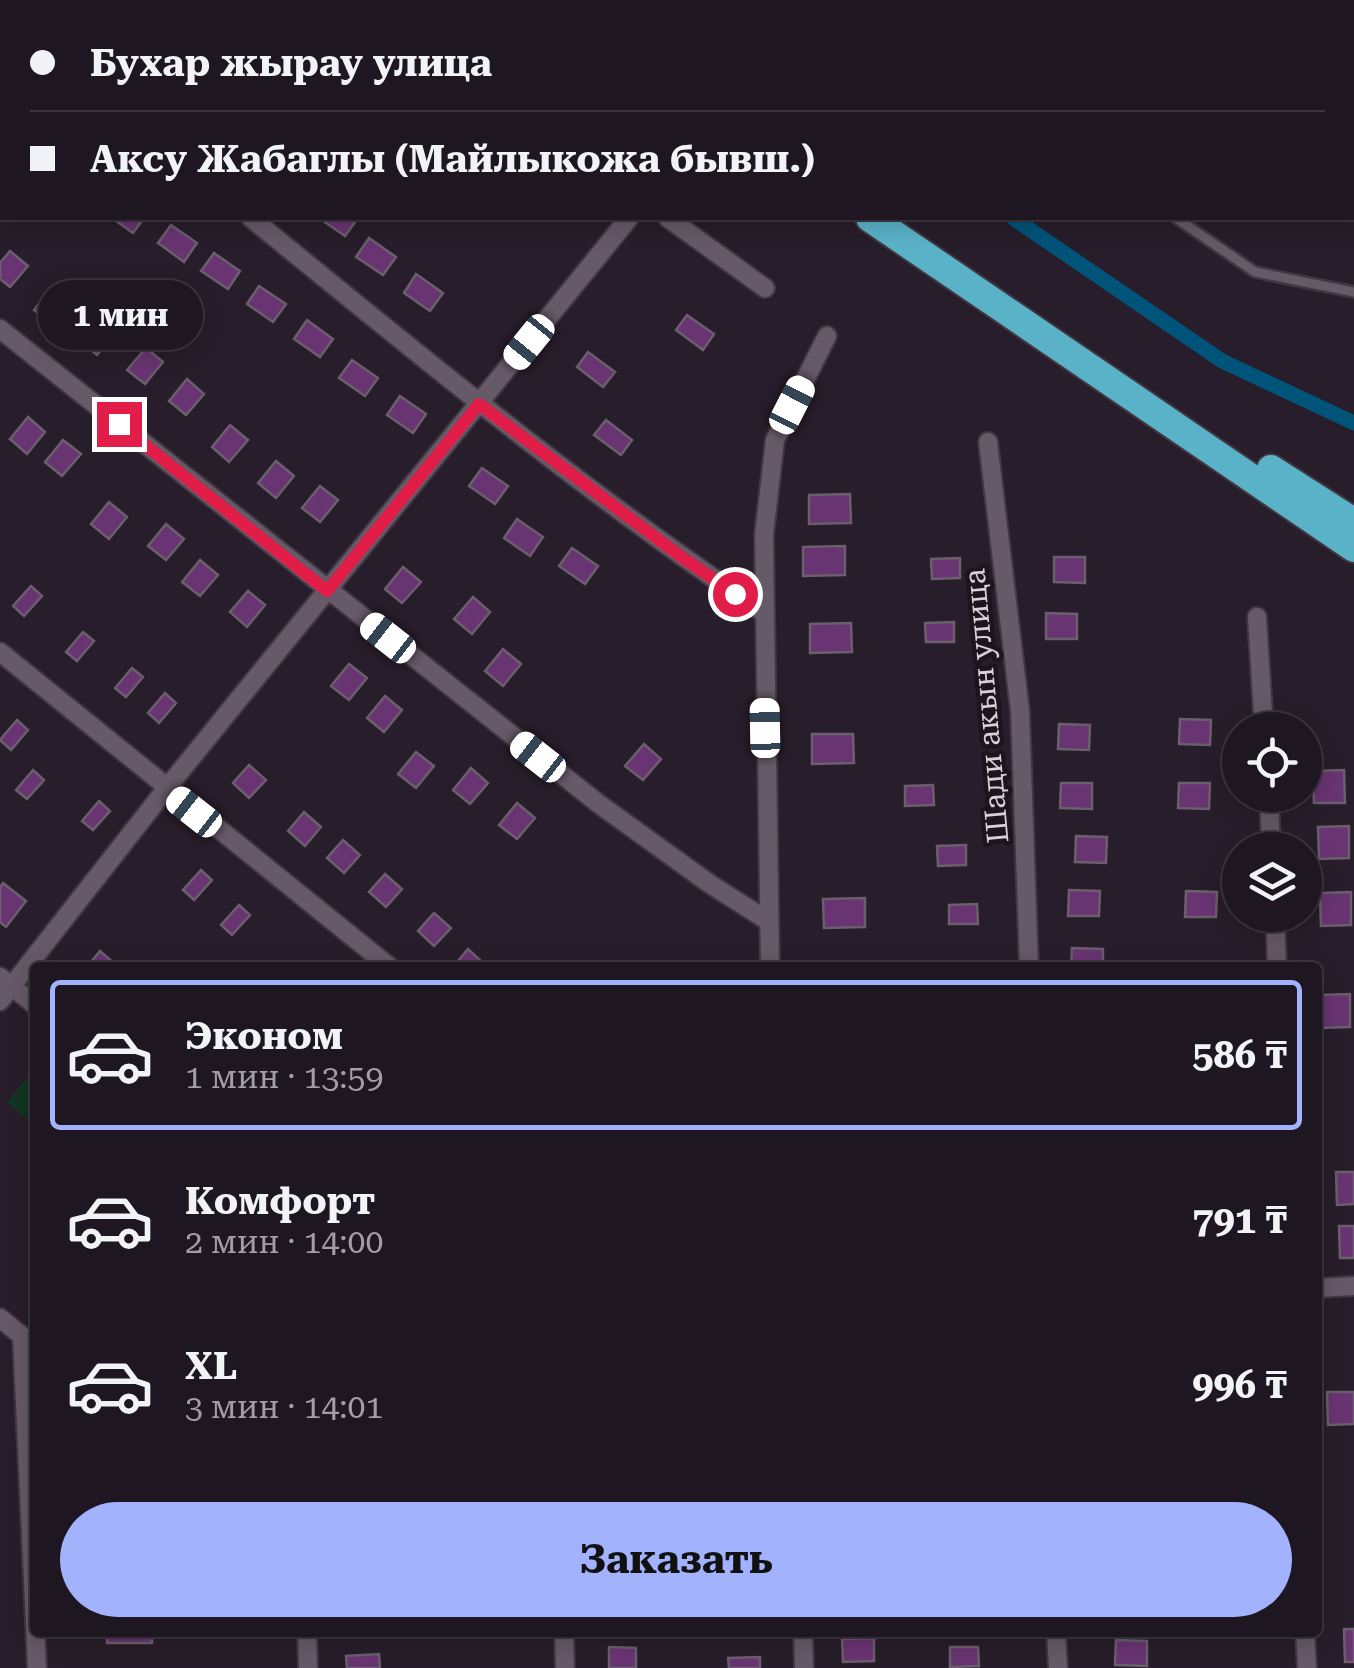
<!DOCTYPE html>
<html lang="ru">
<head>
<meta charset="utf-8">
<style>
  :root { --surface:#1e1620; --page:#2b232d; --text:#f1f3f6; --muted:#a19fa5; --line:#3c353e; --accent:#a3b2fc }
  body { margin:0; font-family:"Roboto Serif",serif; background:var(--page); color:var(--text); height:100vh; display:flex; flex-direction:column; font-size:38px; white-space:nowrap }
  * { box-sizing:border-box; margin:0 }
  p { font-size:32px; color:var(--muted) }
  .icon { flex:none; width:55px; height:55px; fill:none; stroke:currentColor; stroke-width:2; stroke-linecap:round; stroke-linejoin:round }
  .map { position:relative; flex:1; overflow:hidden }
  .side { position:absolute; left:30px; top:962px; width:1292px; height:675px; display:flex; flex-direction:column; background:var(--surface); border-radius:10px; box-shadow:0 5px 25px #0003,0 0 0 2px var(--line) }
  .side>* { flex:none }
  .guide { position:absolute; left:0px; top:0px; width:1355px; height:220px; box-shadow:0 5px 25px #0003,0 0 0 2px var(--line); display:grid; align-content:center; height:220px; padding:0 30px; background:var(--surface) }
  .buttons { position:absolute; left:1222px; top:712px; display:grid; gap:20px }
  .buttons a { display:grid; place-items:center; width:100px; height:100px; border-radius:50%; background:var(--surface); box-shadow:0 5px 25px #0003,0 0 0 2px var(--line); font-size:50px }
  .end { position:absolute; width:45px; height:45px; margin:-22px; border:12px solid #e11d48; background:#fff; box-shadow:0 0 0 5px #fff }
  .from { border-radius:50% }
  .bubble { position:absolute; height:70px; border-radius:35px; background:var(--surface); box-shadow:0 5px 25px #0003,0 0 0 2px var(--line); font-size:32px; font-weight:700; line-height:70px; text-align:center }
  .car { position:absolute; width:30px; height:60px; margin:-30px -15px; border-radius:12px; box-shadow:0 0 8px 2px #0007; background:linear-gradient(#fff 24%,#345 0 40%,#fff 0 76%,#345 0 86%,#fff 0) }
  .guide b { display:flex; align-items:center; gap:35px; height:95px; font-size:38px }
  .guide b+b { border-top:2px solid var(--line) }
  .guide i { width:25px; height:25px; background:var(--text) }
  ul { padding:18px 0 0; list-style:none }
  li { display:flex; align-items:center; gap:30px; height:150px; margin:0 20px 15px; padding:0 10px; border:5px solid transparent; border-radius:10px }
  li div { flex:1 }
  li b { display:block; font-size:38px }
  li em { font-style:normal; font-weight:700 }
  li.selected { border-color:var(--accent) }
  li>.icon { width:90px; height:90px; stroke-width:1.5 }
  .button { display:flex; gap:20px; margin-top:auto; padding:20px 30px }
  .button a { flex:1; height:115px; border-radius:60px; background:var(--accent); color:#111; font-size:40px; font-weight:700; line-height:115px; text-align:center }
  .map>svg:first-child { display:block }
</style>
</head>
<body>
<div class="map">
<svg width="1354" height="1668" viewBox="0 0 1354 1668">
  <rect width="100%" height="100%" fill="#281d2a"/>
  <path fill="#113622" d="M35,1069V1126L7,1102Z"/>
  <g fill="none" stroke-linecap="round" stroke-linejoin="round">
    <path stroke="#005379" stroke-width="15" d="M695,0L698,2
      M1013,218L1222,361L1354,423"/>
  </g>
  <path fill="#693472" stroke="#6b5e6d" stroke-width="2.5" d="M112,218H144L133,233Z
    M319,218H358L345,236Z
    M171,225L197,243L184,262L158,243Z
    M369,238L396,257L383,275L356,257Z
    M10,251L28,266L10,287L0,279V263Z
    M214,253L240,271L228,289L201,271Z
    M416,274L443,293L430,311L404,293Z
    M259,286L286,304L273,322L247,304Z
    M52,288L70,303L52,324L34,310Z
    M687,315L714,334L703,350L676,330Z
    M97,318L115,333L97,355L79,340Z
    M307,320L333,339L320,357L294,339Z
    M146,348L163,362L145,384L127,370Z
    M588,352L615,372L603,387L577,367Z
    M352,360L378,378L365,396L339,378Z
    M187,379L204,394L186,415L169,401Z
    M400,396L426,414L413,433L387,415Z
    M28,417L45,432L27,454L10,439Z
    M606,420L632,440L621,455L594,435Z
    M230,425L248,440L229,462L212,447Z
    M63,440L81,454L62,476L45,462Z
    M276,461L294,476L276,498L258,483Z
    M482,468L508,486L495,504L469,486Z
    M320,486L338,500L320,522L302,508Z
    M850,494L851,523L809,524V495Z
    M109,502L127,517L109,539L91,524Z
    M517,519L543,537L530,556L504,538Z
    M166,524L184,539L166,560L148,546Z
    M845,546V575L803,576V547Z
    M572,548L598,566L585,584L559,566Z
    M1054,557H1085V583L1054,582Z
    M960,558V578L932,579L931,559Z
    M200,560L218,575L200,596L182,582Z
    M403,567L421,582L402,603L385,589Z
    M31,586L42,596L24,616L13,606Z
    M248,591L265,605L247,627L230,612Z
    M473,597L490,612L472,634L454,619Z
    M1046,613L1077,614V639H1046Z
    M954,622V642H926L925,623Z
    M851,623L852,652L810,653V624Z
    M83,632L94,641L77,661L66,652Z
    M503,649L521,664L503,686L485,671Z
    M349,664L367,678L349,700L331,686Z
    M132,668L143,677L126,697L115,688Z
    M165,693L176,703L159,723L148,713Z
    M385,696L402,710L384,732L367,718Z
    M1180,719L1211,720L1210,745L1179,744Z
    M17,720L28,730L11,750L0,740Z
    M1059,724L1090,725L1089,750L1058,749Z
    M812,734H853L854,763L812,764Z
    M644,744L661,759L643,780L625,766Z
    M416,752L434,766L416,788L398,774Z
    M249,765L266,780L249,798L233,783Z
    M471,768L488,783L470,804L453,790Z
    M33,770L44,780L27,799L16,790Z
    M1344,770L1345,803H1314L1313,771Z
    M1061,783H1092V809L1060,808Z
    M1179,783H1210L1209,809L1178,808Z
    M933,785L934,805L905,806V786Z
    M99,801L110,811L93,830L82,821Z
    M517,803L535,818L517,839L499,825Z
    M304,812L321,827L305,846L288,831Z
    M1349,826V858L1319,859L1318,827Z
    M1076,836L1107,837L1106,863L1075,862Z
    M343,840L360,855L344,873L327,858Z
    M966,845V865L938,866L937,846Z
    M201,870L212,880L194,900L183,890Z
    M385,874L402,889L386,907L369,892Z
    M3,883L26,901L6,927L0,922V888Z
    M1069,890L1100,891L1099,916H1068Z
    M1186,891L1217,892L1216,917H1185Z
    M1351,892V925L1321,926L1320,893Z
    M865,898V927L824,928L823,899Z
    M977,904L978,924H949V905Z
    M239,905L250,915L232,935L221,925Z
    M434,913L451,928L434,946L418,931Z
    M1072,948L1103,949V968H1071Z
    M468,949L484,964L481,968H452Z
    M100,951L115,964L112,968H86Z
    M1350,994V1027L1320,1028L1319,995Z
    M1336,1172H1354V1204L1337,1205Z
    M1339,1226H1354V1258H1340Z
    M1327,1392H1354V1424L1328,1425Z
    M1344,1629H1354V1662H1345Z
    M107,1632H152V1643H107Z
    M874,1638V1661L843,1662L842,1639Z
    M1116,1640L1147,1641V1666L1115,1665Z
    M609,1647L636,1648V1668H609Z
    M950,1647H978L979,1666L950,1667Z
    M379,1654L380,1668H347L346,1656Z
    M760,1657V1668H729L728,1658Z"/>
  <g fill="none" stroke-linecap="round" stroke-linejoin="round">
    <defs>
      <path id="service" d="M859,0L863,2
        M1176,218L1255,272L1354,292"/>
      <path id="minor" d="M376,0L379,2
        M0,12L2,14
        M251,218C418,354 584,492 763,612
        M668,218L765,288
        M0,329L599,804L710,884L768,921
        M988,442L1020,711L1029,968
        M1257,617L1264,730
        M0,652L391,968
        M1269,795L1271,850
        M1275,915L1277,968
        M770,968L764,535L775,440L827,336
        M0,977L35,1005
        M0,1001L166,789L629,218
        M1318,1288L1354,1286
        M0,1318L22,1336L37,1668
        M307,1632L308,1668
        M564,1632L565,1668
        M803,1632L804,1668
        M1056,1632L1058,1668
        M1305,1632L1307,1668"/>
      <path id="trunk" d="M553,0L556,2
        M586,0L590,2
        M870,218L1354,548
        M1271,469L1354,522"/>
    </defs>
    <use href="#service" stroke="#413742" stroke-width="14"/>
    <use href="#minor" stroke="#413742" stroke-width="22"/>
    <use href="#trunk" stroke="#413742" stroke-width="32"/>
    <use href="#service" stroke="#665968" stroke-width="9"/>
    <use href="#minor" stroke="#665968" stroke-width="18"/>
    <use href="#trunk" stroke="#5ab2c9" stroke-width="28"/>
  </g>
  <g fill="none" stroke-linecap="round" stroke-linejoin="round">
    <path stroke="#e11d48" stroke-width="12" d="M119,424L327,591L479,404L680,556L735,594"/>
  </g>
  <g text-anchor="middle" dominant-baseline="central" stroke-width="9" stroke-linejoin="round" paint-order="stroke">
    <g font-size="30" fill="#d9d1da" stroke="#1e1420">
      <text transform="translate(986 706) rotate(-95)">Шади акын улица</text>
    </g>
  </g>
</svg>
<div class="buttons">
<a><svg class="icon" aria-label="locate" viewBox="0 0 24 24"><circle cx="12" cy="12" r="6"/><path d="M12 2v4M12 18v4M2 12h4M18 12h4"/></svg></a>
<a><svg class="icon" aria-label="layers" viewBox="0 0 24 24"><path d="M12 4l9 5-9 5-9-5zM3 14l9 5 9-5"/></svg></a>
</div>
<i class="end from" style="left:735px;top:594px"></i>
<i class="end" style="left:119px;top:424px"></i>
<div class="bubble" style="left:38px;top:280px;width:165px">1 мин</div>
<i class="car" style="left:529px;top:342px;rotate:219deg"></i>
<i class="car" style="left:792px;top:405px;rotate:27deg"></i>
<i class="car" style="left:388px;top:638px;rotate:308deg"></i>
<i class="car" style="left:765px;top:728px;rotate:359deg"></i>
<i class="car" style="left:538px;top:757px;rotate:308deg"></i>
<i class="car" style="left:194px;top:812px;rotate:308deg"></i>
<div class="guide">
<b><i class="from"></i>Бухар жырау улица</b>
<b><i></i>Аксу Жабаглы (Майлыкожа бывш.)</b>
</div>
<section class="side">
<ul>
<li class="selected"><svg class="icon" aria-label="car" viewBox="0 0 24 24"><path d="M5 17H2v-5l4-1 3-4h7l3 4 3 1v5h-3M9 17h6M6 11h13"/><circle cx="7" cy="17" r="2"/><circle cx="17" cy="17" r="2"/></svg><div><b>Эконом</b><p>1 мин · 13:59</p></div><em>586 ₸</em></li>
<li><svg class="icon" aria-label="car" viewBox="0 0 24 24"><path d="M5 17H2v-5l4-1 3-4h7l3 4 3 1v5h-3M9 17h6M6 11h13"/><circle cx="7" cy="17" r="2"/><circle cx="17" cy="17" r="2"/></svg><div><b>Комфорт</b><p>2 мин · 14:00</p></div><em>791 ₸</em></li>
<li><svg class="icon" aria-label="car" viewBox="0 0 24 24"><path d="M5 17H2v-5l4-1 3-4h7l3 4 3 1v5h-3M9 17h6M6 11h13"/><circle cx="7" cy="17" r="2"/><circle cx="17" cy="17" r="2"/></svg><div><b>XL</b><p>3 мин · 14:01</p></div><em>996 ₸</em></li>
</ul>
<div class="button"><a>Заказать</a></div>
</section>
</div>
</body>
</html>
